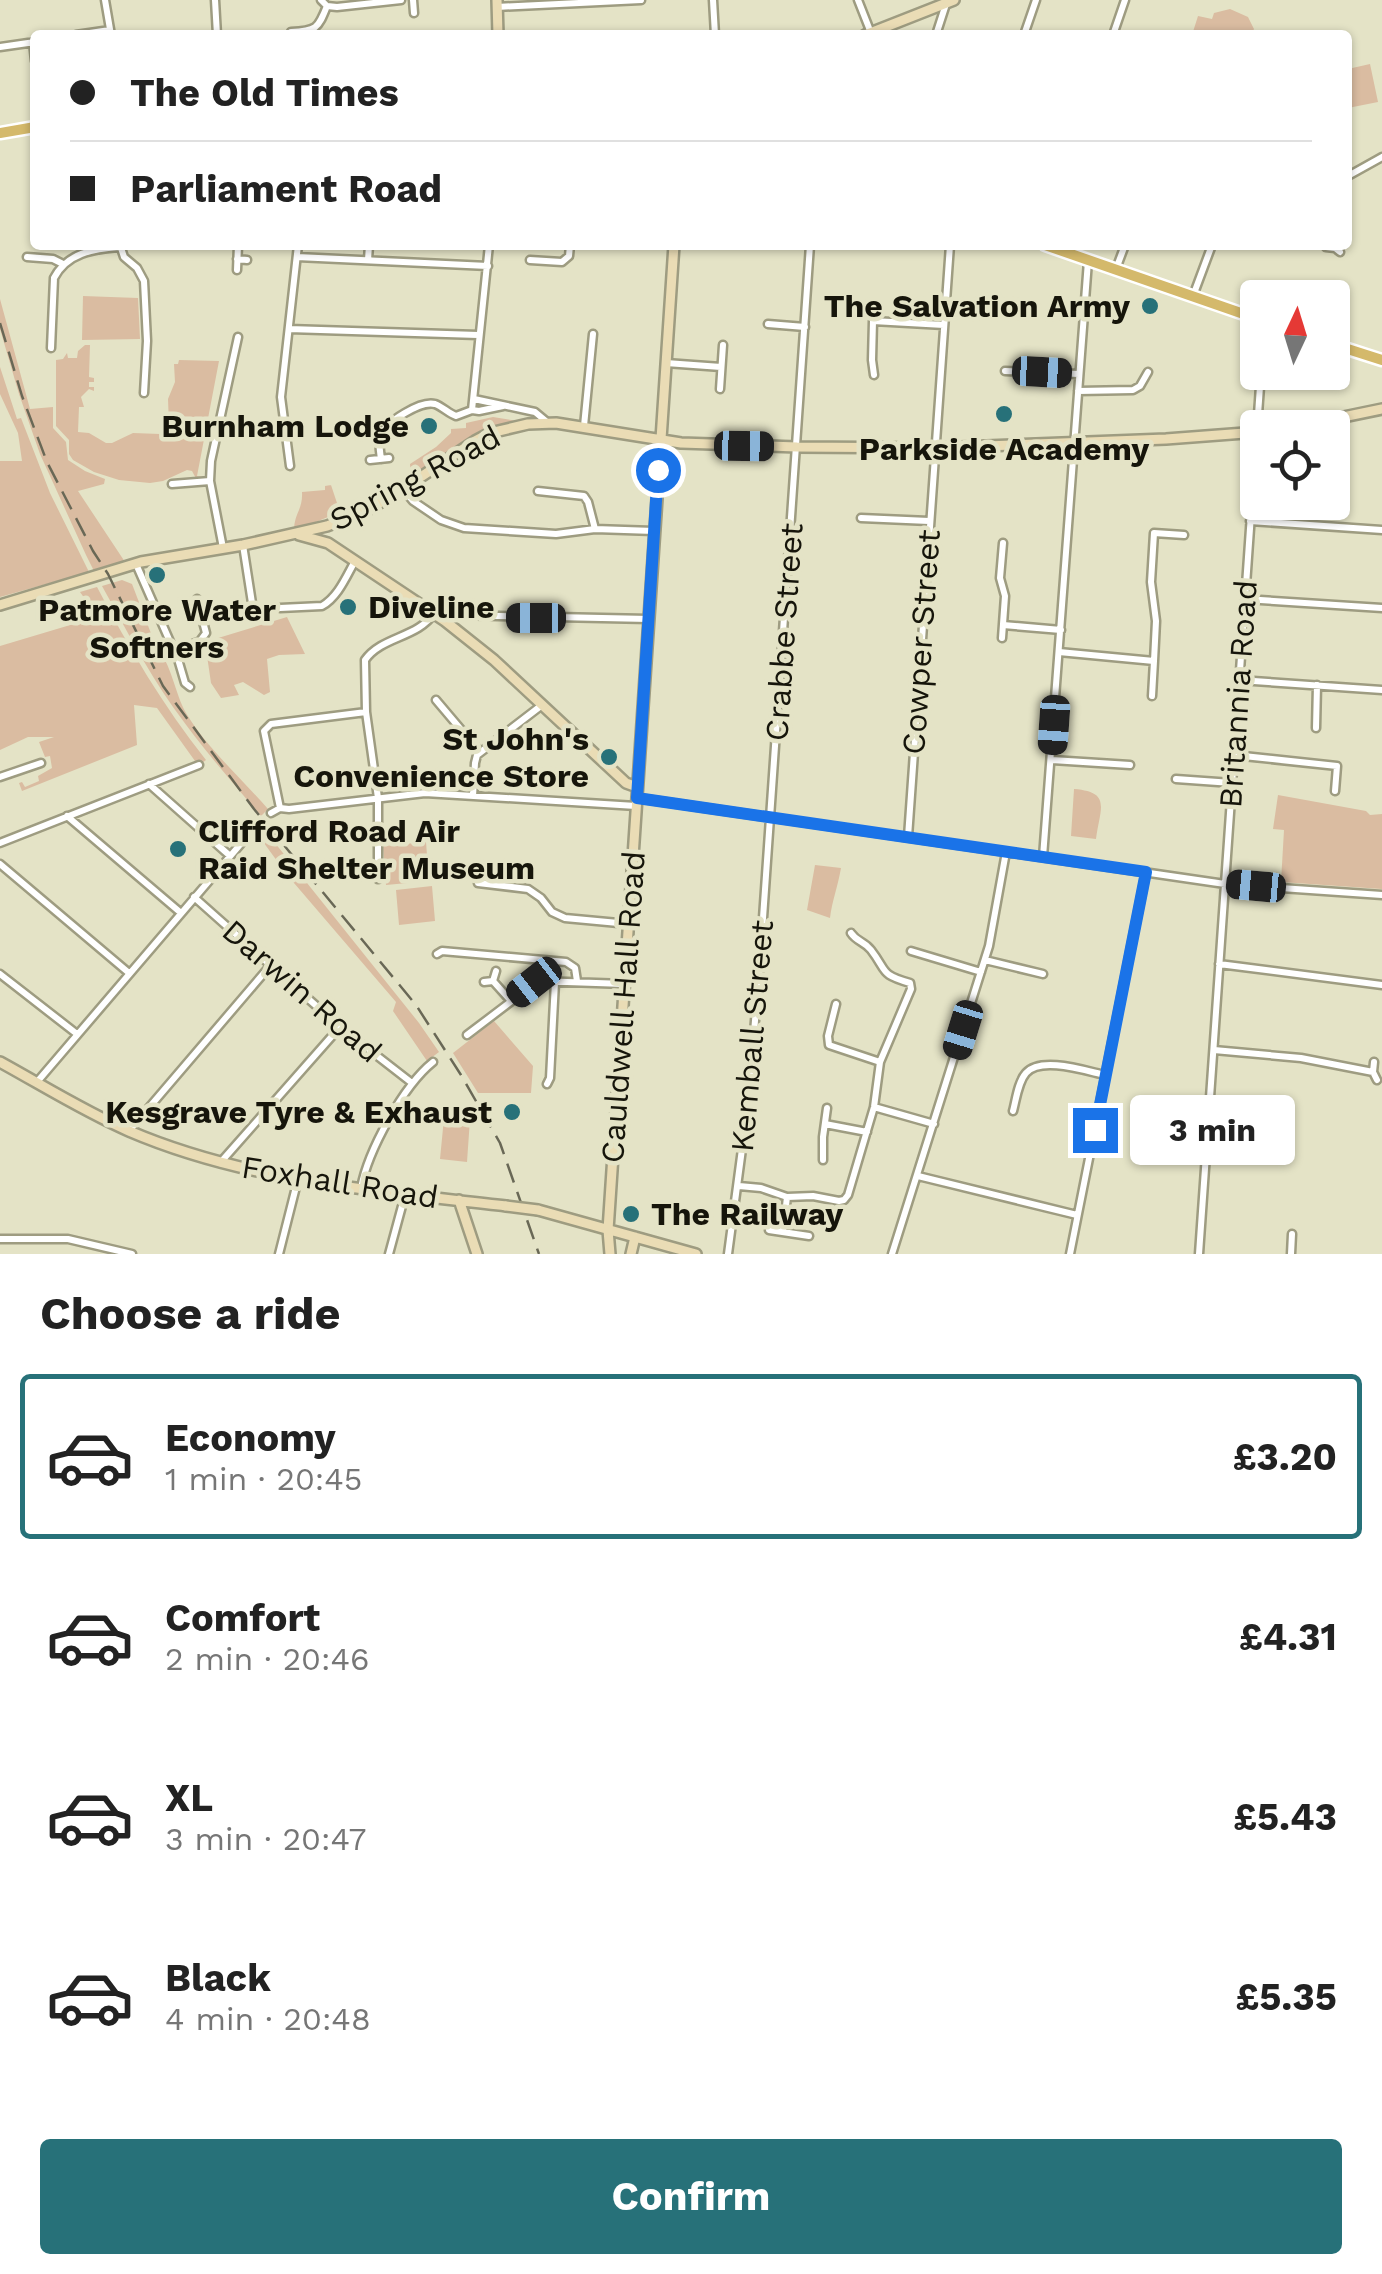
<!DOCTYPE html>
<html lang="en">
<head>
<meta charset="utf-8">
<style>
  :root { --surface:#fff; --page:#f2f2f2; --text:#222; --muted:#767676; --line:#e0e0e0; --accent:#277179 }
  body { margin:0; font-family:"Work Sans",sans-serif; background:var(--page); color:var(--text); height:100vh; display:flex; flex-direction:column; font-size:38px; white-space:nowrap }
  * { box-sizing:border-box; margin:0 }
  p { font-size:32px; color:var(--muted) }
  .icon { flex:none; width:55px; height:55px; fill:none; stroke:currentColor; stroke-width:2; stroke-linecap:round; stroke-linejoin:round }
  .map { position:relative; height:1254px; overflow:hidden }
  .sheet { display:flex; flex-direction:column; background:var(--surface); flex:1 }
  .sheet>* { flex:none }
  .hud { position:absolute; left:30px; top:30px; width:1322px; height:220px; border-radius:10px; box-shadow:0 2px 8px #0004; display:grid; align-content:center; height:220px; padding:0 40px; background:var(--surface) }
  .needle { width:65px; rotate:4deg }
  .fabs { position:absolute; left:1240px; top:280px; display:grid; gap:20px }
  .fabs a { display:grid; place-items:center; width:110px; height:110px; border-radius:10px; background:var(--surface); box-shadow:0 2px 8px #0004; font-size:50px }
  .end { position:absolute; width:45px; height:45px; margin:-22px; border:12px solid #1a73e8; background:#fff; box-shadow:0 0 0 5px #fff }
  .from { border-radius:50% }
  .bubble { position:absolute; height:70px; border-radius:10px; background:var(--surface); box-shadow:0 2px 8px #0004; font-size:32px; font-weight:700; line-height:70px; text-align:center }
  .car { position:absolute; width:30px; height:60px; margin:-30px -15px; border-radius:12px; box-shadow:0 0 8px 2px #0007; background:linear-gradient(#222 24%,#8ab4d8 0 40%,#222 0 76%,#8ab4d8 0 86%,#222 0) }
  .hud b { display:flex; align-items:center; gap:35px; height:95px; font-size:38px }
  .hud b+b { border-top:2px solid var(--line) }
  .hud i { width:25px; height:25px; background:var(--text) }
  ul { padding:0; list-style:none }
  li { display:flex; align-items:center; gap:30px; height:165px; margin:0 20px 15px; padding:0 20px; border:5px solid transparent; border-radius:10px }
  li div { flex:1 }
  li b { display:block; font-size:38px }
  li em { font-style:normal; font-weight:700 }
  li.active { border-color:var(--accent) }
  li>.icon { width:90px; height:90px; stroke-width:1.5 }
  h2 { padding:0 40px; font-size:45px; line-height:120px }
  .cta { display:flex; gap:20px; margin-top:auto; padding:20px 40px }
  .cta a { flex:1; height:115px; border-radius:10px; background:var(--accent); color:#fff; font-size:40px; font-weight:700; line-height:115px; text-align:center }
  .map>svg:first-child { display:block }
</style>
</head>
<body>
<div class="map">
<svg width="1382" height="1254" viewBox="0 0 1382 1254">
  <rect width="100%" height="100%" fill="#e4e3c6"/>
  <path fill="#dabca1" d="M1230,9L1248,17L1254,29L1251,35H1192L1198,16L1212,19L1214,13Z
    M1370,64L1378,102L1348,108V69Z
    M83,296L138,298L140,339L82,340Z
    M0,299L30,409L53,407V428L66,442L68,460L85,471L105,479L104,484L78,491L125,562L94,571L86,555L40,454L19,394L0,329Z
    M85,345H90L89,377L94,378V382H89V387H94V391L89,389L81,397L84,407H79L78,432L89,433L106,443H112L133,433L160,434L169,425L168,399L175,382L174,364H178L179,360L219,361L197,476L202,477V483L199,484L192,471L187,470L163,481L150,483L119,480L94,472L73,460L69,454V440L56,426V360L63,359L67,353L68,358H77L78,351Z
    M0,367L17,419L21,418L50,493L89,572L0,597V461H22L18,433L0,394Z
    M493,417L524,422L481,432L411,477L410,464L436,447L451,433V429L466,428V423Z
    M330,482L340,512L294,531C294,513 303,510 302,492L325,490V486L331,485Z
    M122,580L132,584L157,649C171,662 175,694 186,713C206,747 242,779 268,809L261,816C230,780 200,745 173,707C146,669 125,627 102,586Z
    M97,587C129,648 163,706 206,760L202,763L195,761L157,708L134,705L137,745L22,791L19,783L22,782L25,787L39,781L38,776L52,768L50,756L45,757L39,742L54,737H28L0,750V646L87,620L85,599L80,592Z
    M287,617L305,654L279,655L267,659L270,692L264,695L243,682L234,685L239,695L221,698L211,683L205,642Z
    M1074,789C1112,792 1100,808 1096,839L1071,836Z
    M1278,795L1366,811L1370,815L1382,814V889L1281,882L1284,830L1273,829Z
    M267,833L419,1023L439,1052L427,1061L393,1011L396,1002L288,876L261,839Z
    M426,842L429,881L386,885L383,846Z
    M815,865L841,868C838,886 832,901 830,918L807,910Z
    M432,886L435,921L399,925L396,890Z
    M494,1021L533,1066L531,1093H478L453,1053Z
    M444,1118L470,1119L467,1162L440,1159Z"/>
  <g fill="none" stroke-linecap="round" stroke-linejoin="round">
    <defs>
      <path id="street" d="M105,0L111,35
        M215,0L217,35
        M321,0L327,6L337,7L401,0
        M413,0L414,13
        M713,0L715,35
        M858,0L871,33
        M497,7L641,0
        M291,32C316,31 318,29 327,6
        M76,35L110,30
        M936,35L946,4
        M1024,35L1036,0
        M1113,35L1125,0
        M33,42L35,61
        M0,47L35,42
        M1348,176L1382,157
        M120,245L124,257L137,268L144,281L147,341L144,393
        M1326,247L1335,248L1340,252
        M27,257L53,259L63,264
        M297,257L488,266
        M237,259L247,260
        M368,260L369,245
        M530,260L562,262L569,256L570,245
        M1116,269L1125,245
        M237,270L238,245
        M1193,296L1212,245
        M768,324L805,327
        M289,329L478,335
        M51,348L54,278C67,253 93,249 119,247
        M666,363L721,367
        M1005,371L1079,374
        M874,375L872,360L873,321L944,325
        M720,389L723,345
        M1078,391L1133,390L1140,386L1148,372
        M474,399L535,412L547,422
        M472,410L489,245
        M584,426L593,334
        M381,459C380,451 378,442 381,435C386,422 421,400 435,404C443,407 448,413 456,416L472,410L479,411L503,406
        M370,460L389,458
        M290,466L281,397L298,245
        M172,484L210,481
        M403,489L413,501L441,520L464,528L556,534L595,529L654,531
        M538,491L584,496L588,502L595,529
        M861,518L929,521
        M1250,521L1382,530
        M243,545L252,603
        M223,548L210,481L211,461L238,337
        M136,564L171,644L180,649L200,641L206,633L197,599
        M1245,599L1382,608
        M280,608L322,606C338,597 346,577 355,561
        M445,621L454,615L649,619
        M1003,625L1061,630
        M1002,638L1005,596L1000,578L1003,543
        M175,649L185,683L190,687
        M1059,652L1154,661L1156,621L1151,582L1154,533L1184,535
        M1239,680L1382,690
        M1152,696L1154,661
        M436,700L480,752
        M1316,728L1317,685
        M1234,755L1337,766L1335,791
        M1052,760L1130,765
        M0,777L41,763
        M1176,779L1232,783
        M149,784L229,855
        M473,796L475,763L477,755L542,705
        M637,798L1225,884L1382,895
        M280,808L264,731L271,724L366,712
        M271,813L280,808L289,809L425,793L636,806
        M67,816L181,913
        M908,837L950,245
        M0,843L199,765
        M1043,857L1088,261
        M0,864L129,973
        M378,879V798L366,712L365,660C382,636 418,638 434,613
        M478,883L528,889L541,898L552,912L565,918L629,924
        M194,897L340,1027L412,1083
        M911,951L981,972
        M437,954L442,951L566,962L575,968L577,981
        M985,960L1043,974
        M1219,964L1382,985
        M0,974L77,1034
        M493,981L511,1001
        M484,982L493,981L496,971
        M836,1004L828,1036L829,1045L880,1062
        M467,1035L538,981L625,984
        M1214,1050L1301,1058L1373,1072
        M1374,1062L1373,1072L1377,1080
        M37,1082L250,833
        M547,1084L550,1078L555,982
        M874,1107L934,1124
        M1013,1111C1016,1100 1018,1082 1026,1073C1041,1056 1086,1071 1105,1075
        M825,1124L867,1132
        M129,1131L270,966
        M823,1160V1137L827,1108
        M220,1163L340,1027
        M918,1176L1077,1215
        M739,1186L761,1188L787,1197L813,1196L839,1201L844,1200L848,1195L874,1107L880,1062L911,989L910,983C879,974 888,972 871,950C864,941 857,942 851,933
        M361,1188C368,1151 403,1086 433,1062
        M769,1230L809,1236
        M783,1232L787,1197
        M0,1239H68L132,1254
        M279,1254L298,1179
        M389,1254L405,1195
        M728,1254L748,1104L760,961L810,245
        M892,1254L989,946L1006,852
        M1070,1254L1146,872
        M1199,1254L1261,372
        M1291,1254L1292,1234"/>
      <path id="secondary" d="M497,0L498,35
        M865,35L954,0
        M1290,428L1382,409
        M299,535L328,543L445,621L494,660L626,783L637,787
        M0,605L141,562L243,545L327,526L364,512L395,494L475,441L490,433L528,424L556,423L681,443L797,447L935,448L1166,439L1258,432
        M0,1062C42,1085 85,1112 129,1131C248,1182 379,1191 506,1206
        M459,1200L477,1254
        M538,1210L696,1254
        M610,1254L608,1230L674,245
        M631,1254L635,1237"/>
      <path id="primary" d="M0,133L35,127
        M1045,245L1258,319
        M1332,344L1382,360"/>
    </defs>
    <use href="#street" stroke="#9e9c81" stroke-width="11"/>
    <use href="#secondary" stroke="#9e9c81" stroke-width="14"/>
    <use href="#primary" stroke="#fff" stroke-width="15"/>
    <use href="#street" stroke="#fff" stroke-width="6"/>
    <use href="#secondary" stroke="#eadcb5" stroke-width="9"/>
    <use href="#primary" stroke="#d4b96b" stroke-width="10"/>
    <path stroke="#696856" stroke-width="2.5" stroke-dasharray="20 10" stroke-linecap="butt" d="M0,323L22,396L47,462L93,551L108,574L163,686L254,809L416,1005L461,1075L500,1143L539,1254"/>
    <defs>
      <path id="secondary-bridge" d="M506,1206L538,1210"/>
    </defs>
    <use href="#secondary-bridge" stroke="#9e9c81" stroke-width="14" stroke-linecap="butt"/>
    <use href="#secondary-bridge" stroke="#eadcb5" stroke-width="9"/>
  </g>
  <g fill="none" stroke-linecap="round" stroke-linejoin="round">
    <path stroke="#1a73e8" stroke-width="12" d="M658,470L637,798L1146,872L1095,1130"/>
  </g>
  <g fill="#277179" stroke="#e4e3c6" stroke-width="4">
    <circle cx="1150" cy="306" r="10"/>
    <circle cx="1004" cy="414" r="10"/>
    <circle cx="429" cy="426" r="10"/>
    <circle cx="157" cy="575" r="10"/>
    <circle cx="348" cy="607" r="10"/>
    <circle cx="609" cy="757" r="10"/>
    <circle cx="178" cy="849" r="10"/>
    <circle cx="512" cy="1112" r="10"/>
    <circle cx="631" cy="1214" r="10"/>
  </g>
  <g text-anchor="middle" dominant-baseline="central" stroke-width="9" stroke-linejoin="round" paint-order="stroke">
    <g font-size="32" font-weight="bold" fill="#16150b" stroke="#e4e3c6" text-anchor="end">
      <text x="1130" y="306">The Salvation Army</text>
      <text x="409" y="426">Burnham Lodge</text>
      <text x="1004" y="449" text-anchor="middle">Parkside Academy</text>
      <text x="368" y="607" text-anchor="start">Diveline</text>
      <text x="157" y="610" text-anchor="middle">Patmore Water<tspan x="157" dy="37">Softners</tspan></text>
      <text x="589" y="739">St John's<tspan x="589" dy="37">Convenience Store</tspan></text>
      <text x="198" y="831" text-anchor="start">Clifford Road Air<tspan x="198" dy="37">Raid Shelter Museum</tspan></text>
      <text x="492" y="1112">Kesgrave Tyre &amp; Exhaust</text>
      <text x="651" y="1214" text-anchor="start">The Railway</text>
    </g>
    <g font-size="32" fill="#16150b" stroke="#e4e3c6">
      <text transform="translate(415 478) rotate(-28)">Spring Road</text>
      <text transform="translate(784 632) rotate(-86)">Crabbe Street</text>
      <text transform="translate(921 642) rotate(-86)">Cowper Street</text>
      <text transform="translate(1238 694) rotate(-86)">Britannia Road</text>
      <text transform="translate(302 991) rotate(41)">Darwin Road</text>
      <text transform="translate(623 1007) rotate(-86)">Cauldwell Hall Road</text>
      <text transform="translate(752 1036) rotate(-85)">Kemball Street</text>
      <text transform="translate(340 1182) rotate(9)">Foxhall Road</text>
    </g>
  </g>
</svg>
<div class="fabs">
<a><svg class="needle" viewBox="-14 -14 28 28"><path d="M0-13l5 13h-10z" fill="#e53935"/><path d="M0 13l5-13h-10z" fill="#767676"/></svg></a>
<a><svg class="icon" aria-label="locate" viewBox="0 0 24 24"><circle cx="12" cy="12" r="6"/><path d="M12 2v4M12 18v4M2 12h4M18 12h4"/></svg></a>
</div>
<i class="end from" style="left:658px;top:470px"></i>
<i class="end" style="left:1095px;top:1130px"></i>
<div class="bubble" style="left:1130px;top:1095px;width:165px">3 min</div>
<i class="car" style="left:1042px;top:372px;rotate:93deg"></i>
<i class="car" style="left:744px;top:446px;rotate:91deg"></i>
<i class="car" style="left:536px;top:618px;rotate:270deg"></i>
<i class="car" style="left:1054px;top:725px;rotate:184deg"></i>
<i class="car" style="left:1256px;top:886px;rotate:275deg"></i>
<i class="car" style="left:534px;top:982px;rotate:232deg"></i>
<i class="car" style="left:963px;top:1030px;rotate:197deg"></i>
<div class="hud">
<b><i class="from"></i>The Old Times</b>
<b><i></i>Parliament Road</b>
</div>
</div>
<section class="sheet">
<h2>Choose a ride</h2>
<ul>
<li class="active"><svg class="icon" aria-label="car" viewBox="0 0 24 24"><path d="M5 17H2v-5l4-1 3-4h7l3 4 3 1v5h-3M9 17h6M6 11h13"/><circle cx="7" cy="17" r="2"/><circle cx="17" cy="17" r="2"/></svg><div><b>Economy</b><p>1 min · 20:45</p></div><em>£3.20</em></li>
<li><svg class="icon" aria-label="car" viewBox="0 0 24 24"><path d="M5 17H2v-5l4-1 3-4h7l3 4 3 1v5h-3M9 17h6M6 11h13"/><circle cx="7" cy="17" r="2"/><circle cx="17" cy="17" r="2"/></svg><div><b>Comfort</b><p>2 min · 20:46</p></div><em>£4.31</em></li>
<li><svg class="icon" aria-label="car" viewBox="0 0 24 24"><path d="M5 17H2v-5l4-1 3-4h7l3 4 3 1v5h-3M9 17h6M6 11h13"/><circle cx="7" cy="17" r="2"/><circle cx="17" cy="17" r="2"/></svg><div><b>XL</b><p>3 min · 20:47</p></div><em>£5.43</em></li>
<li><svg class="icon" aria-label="car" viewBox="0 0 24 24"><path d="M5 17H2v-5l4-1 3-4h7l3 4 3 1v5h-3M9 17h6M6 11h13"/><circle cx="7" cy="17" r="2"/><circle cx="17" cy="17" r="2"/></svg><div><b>Black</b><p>4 min · 20:48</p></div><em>£5.35</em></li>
</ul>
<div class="cta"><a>Confirm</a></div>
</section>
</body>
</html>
